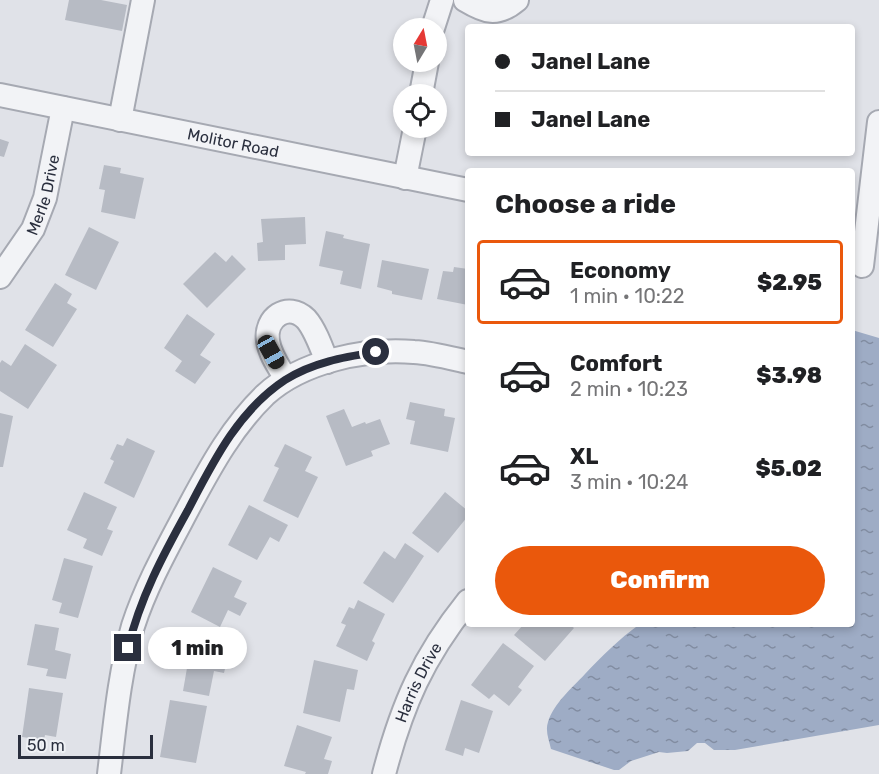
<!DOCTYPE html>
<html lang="en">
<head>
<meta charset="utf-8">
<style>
  :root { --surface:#fff; --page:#f6f6f6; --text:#202124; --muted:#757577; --line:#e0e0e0; --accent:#ea580c }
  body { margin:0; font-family:Rubik,sans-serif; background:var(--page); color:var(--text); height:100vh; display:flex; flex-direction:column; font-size:22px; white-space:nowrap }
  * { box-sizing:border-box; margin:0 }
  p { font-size:20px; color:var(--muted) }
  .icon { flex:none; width:33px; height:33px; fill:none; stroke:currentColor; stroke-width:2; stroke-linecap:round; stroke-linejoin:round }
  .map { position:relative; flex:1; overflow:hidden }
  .panel { position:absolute; left:465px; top:168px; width:390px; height:459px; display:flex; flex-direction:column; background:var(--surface); border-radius:6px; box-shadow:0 3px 9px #0003 }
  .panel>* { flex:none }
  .banner { position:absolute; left:465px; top:24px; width:390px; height:132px; border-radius:6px; box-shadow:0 3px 9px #0003; display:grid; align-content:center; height:132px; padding:0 30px; background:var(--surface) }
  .needle { width:39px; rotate:10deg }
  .buttons { position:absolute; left:393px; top:18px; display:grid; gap:12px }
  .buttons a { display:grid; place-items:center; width:54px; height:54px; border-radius:50%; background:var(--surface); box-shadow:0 3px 9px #0003; font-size:30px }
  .scale { position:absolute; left:18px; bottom:15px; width:135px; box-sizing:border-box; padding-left:6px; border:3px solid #2a2f3e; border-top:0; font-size:16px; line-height:21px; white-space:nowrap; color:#2a2f3e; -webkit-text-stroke:4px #eff1f5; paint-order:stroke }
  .end { position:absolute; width:27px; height:27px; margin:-14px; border:8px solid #2a2f3e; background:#fff; box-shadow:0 0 0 3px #fff }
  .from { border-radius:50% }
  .bubble { position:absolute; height:42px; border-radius:21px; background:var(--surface); box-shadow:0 3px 9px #0003; font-size:20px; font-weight:800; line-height:42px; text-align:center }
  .car { position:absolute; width:18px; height:36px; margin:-18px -9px; border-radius:8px; box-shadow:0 0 4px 2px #0007; background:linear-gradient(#222 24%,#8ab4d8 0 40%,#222 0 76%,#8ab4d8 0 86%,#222 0) }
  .banner b { display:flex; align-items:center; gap:21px; height:57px; font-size:22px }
  .banner b+b { border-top:2px solid var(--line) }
  .banner i { width:15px; height:15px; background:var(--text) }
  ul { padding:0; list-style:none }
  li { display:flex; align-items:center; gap:18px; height:84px; margin:0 12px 9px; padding:0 18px; border:3px solid transparent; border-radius:6px }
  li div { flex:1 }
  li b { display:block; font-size:22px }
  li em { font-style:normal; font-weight:800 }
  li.selected { border-color:var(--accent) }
  li>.icon { width:54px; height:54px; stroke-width:1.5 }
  h2 { padding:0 30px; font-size:27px; line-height:72px }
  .button { display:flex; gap:12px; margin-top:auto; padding:12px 30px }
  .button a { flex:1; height:69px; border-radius:36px; background:var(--accent); color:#fff; font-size:24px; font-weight:800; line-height:69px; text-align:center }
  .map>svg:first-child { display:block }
</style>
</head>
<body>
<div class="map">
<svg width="879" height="774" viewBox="0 0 879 774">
  <defs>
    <pattern id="water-ripples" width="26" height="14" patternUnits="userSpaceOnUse" patternTransform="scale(1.5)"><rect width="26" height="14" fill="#9eacc5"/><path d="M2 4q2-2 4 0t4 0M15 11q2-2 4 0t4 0" fill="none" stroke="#818ca1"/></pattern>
  </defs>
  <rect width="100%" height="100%" fill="#e0e2e8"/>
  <path fill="url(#water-ripples)" d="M852,330L879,338V725L735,750H714L705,743H697L688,751L667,753L659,752L631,761L619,770H614L551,749C549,740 545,731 548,722C554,703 572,688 585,674C602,656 619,639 640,624H852Z"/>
  <path fill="#b7bbc4" d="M69,0H101L127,5L122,31L65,20Z
    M0,139L9,142L4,157L0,156Z
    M104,165L121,168L120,173L144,178L135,219L101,212L105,190L99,189Z
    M305,217L306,244L285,245V260L258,261L257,243L263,242L261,219Z
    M89,227L119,242L96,290L65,275Z
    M326,231L344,235L343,238L370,244L361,289L340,284L343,271L319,266Z
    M215,252L226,262L232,255L246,269L207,308L183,284Z
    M382,260L429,269L422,300L392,294V291L377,287Z
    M454,267L468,269V305L437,299L443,271L453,272Z
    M55,283L72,294L67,303L77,309L53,347L25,330Z
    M187,314L215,334L200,355L211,362L195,384L175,371L182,361L164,348Z
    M25,344L57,365L28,409L0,391V363L2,360L11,366Z
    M410,402L445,409L444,416L455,418L448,452L410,444L415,421L406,419Z
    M344,409L352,427L365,422L366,424L380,419L390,444L371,451L373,456L346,466L326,416Z
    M0,413L13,416L3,467H0Z
    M127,438L155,451L134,498L104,483L114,461L110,459L117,444L123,446Z
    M285,444L312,457L305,471L318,477L298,518L263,501L279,468L274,466Z
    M84,492L117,507L107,529L113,531L102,556L83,548L87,539L67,530Z
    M445,492L468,511V516L438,553L412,533Z
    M249,505L288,525L279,542L270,537L257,560L228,545Z
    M405,543L424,556L393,603L363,583L384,551L395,559Z
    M64,558L93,566L78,618L59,613L62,603L52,600Z
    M213,567L242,581L234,597L247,603L240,616L228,610L220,627L191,612Z
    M358,600L385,614L372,641L375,643L367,661L336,646L346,625L341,623L349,607L354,609Z
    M35,624L59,628L55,650L71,654L66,679L46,676L48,669L27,665Z
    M524,624H569L574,628L545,661L514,635Z
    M503,643L534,666L518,687L522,690L509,706L494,694L489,699L471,685Z
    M178,646L228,656L224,673L214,671L209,696L183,691L187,668L175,665Z
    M314,660L358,670L354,690L347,689L340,722L303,713Z
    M29,688L63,693L56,737L45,735L44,740L22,737Z
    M170,700L207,706L196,763L160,757Z
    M461,700L493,711L479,753L465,748L463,756L445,750Z
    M297,725L332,737L324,759L332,761L328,774H305L306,772L284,766Z"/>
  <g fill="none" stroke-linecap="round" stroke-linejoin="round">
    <defs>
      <g id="minor">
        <path d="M465,0C485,12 497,17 517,0"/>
        <path d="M433,28L442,0"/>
        <path d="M421,94L427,62"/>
        <path id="s1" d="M0,95L468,190"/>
        <path d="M120,120L143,0"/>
        <path d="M405,178L415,128"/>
        <path d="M862,266L879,122"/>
        <path id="s2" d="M0,277L33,229L45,198L63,108"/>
        <path d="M286,379C279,367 270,355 268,341C264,318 288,301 306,319C315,329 322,349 327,362"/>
        <path d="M109,774C115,724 119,675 133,626C147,583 170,543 191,503C212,464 233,426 265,395C302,361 366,348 414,352C432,353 450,358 468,362"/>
        <path id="s3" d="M384,774C402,705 423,657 468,601"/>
      </g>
    </defs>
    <use href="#minor" stroke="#a6a9b2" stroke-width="26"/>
    <use href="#minor" stroke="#f2f3f6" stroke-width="22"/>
  </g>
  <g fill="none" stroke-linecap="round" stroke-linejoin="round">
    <path stroke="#2a2f3e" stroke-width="8" d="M128,648C140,598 163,555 188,510C213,462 238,411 285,380C313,362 345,357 376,352"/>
  </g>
  <g text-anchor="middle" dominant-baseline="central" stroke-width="4.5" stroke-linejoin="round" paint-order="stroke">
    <g font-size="16" fill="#2a2f3e" stroke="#eff1f5">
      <text stroke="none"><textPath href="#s1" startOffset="238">Molitor Road</textPath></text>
      <text stroke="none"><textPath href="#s2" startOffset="94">Merle Drive</textPath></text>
      <text stroke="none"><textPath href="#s3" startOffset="98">Harris Drive</textPath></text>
    </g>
  </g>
</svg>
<div class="buttons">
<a><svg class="needle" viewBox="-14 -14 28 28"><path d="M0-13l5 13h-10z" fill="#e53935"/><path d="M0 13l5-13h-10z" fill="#757577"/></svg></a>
<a><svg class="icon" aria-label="locate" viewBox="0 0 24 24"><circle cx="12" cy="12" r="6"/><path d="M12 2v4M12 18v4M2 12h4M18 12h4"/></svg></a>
</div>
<div class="scale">50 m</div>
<i class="end from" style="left:376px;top:352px"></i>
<i class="end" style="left:128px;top:648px"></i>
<div class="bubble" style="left:148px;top:627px;width:99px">1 min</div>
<i class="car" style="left:271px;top:352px;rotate:151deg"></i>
<div class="banner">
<b><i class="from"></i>Janel Lane</b>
<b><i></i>Janel Lane</b>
</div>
<section class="panel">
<h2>Choose a ride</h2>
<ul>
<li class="selected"><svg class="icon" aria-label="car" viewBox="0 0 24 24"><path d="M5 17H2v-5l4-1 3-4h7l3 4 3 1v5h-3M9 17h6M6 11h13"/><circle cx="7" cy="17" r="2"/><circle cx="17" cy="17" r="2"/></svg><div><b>Economy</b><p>1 min · 10:22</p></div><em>$2.95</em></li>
<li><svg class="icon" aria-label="car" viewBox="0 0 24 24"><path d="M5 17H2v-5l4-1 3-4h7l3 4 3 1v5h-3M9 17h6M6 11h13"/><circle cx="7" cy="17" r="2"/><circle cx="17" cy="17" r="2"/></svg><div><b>Comfort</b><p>2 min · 10:23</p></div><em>$3.98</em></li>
<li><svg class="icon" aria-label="car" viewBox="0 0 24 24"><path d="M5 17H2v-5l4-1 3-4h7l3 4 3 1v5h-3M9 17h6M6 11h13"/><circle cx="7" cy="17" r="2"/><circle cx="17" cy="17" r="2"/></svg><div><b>XL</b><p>3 min · 10:24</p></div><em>$5.02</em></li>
</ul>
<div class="button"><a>Confirm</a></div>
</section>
</div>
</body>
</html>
